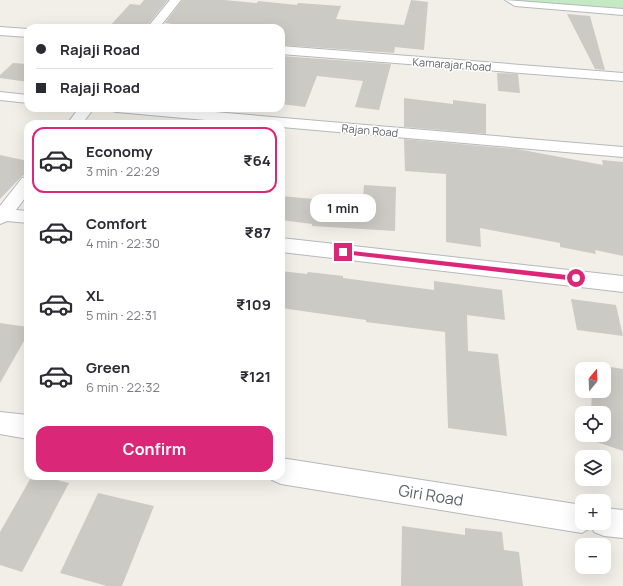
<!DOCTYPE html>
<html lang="en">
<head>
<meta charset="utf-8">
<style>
  :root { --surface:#fff; --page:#f2f2f3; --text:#2b2b33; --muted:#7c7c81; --line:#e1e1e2; --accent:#db2777 }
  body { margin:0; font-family:Manrope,sans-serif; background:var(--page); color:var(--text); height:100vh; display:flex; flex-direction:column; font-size:15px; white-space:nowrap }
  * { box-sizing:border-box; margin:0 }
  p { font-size:13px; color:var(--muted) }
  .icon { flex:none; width:22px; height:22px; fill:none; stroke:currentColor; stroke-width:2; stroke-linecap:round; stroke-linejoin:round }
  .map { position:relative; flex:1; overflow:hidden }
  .drawer { position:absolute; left:24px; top:120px; width:261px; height:360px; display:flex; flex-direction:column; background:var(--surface); border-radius:12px; box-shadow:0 4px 16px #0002 }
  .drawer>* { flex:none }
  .top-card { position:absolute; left:24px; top:24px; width:261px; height:88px; border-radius:12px; box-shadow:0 4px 16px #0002; display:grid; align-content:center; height:88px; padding:0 12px; background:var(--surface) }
  .needle { width:26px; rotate:19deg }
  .controls { position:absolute; left:575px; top:362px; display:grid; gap:8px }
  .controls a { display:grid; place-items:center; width:36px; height:36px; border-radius:8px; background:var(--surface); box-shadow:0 4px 16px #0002; font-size:20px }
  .end { position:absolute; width:18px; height:18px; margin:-9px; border:5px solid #db2777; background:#fff; box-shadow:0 0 0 2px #fff }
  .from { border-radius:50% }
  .bubble { position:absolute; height:28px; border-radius:12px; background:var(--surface); box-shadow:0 4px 16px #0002; font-size:13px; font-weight:700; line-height:28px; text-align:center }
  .top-card b { display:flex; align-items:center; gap:14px; height:38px; font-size:15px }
  .top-card b+b { border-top:1px solid var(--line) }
  .top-card i { width:10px; height:10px; background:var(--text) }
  ul { padding:7px 0 0; list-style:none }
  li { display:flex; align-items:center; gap:12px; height:66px; margin:0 8px 6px; padding:0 4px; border:2px solid transparent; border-radius:12px }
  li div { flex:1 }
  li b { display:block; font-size:15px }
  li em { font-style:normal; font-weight:700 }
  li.current { border-color:var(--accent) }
  li>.icon { width:36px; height:36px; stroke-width:1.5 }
  .cta { display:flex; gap:8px; margin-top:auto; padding:8px 12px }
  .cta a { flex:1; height:46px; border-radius:12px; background:var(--accent); color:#fff; font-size:16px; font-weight:700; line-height:46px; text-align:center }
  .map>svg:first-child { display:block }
</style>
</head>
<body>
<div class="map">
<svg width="623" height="586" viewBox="0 0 623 586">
  <rect width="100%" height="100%" fill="#f1efe8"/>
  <path fill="#c5e8c5" d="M517,0H623V10L519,1Z"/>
  <path fill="#cccac5" d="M144,0H168L145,28H108L130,4L140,5Z
    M182,0H224L257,3L258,1L297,5L298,3L341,6L336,19L404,25L411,0L428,2L424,50L395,47L394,53L281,45V28H202L165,23Z
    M567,14L590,16L605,70L595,69Z
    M281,56L391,64L379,110L355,107L363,81L317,76L305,107L281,104Z
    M13,63L28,64V82L0,78V75Z
    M497,73L518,74L520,93L498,91Z
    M404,98L453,104V100L486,104V134L404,127Z
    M404,139L517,149L603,165L602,160L623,162V256L595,250L596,254L560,247V243L480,228L481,247L446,242V174L405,171Z
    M0,155L28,161V172L21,177L0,199Z
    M364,185L396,187L395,231L312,226V224L281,220V196L314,199V197L363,199Z
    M281,271L307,274L308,272L343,276V278L434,290V281L502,290L505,320L467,315L468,351L498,354L507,436L448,428L445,332L366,322V320L281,308Z
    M571,299L616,305L623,336L577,330Z
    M0,323L28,327V334L0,383Z
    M604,366L623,369V451L591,440V435H604V413H591L592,391H604Z
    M32,476H42L69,483L22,572L0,565V532Z
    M98,493L154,506L122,586H107L60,573Z
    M402,526L465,535V528L502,532L504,550L519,552L523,586H401Z"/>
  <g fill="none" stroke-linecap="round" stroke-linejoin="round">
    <defs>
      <path id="minor" d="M170,0H181L159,28H147Z
        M505,0L623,9V15L515,6Z
        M0,27L28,29V37L0,35Z
        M281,46L623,73V81L281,54Z
        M0,92L28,95V103L0,100Z
        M79,108H94L82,124H67Z
        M110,108H167L623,147V157L281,127V124H250L117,112L112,111Z
        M28,177V194L16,210L28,211V223L7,221L0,224V206L22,178Z
        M281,238L623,276V292L281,252Z
        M0,412L28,415V439L0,434Z
        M281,458L582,505V523H604V508L623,510V538L604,536L594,532L592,527L582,533L281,484L272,480L270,476H281Z"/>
    </defs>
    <use href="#minor" stroke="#b5b8bc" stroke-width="2"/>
    <use href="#minor" fill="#fff" fill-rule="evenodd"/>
  </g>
  <path fill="#db2777" d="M343,250L576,276L580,278L576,281L343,254L340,252Z"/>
  <g text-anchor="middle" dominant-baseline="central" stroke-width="3" stroke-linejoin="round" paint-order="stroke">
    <g font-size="11" fill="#5f6368" stroke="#fff">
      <text transform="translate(452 64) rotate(4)">Kamarajar Road</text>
      <text transform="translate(370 130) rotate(5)">Rajan Road</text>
    </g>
    <g font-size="16" fill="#5f6368" stroke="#fff">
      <text transform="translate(431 495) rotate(9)">Giri Road</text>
    </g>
  </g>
</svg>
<div class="controls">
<a><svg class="needle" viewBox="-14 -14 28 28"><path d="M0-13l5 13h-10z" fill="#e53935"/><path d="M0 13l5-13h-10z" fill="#7c7c81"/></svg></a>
<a><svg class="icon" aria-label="locate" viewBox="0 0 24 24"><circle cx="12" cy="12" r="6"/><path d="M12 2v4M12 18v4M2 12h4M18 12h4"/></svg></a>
<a><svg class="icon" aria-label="layers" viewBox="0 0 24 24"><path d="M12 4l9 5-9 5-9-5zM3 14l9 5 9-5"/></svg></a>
<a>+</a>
<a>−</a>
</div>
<i class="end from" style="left:576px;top:278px"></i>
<i class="end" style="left:343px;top:252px"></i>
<div class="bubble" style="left:310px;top:194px;width:66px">1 min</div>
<div class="top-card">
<b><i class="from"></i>Rajaji Road</b>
<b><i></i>Rajaji Road</b>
</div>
<section class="drawer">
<ul>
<li class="current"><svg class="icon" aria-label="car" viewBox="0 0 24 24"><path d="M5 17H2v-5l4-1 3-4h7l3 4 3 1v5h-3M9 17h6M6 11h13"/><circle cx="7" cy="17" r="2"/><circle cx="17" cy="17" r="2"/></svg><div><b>Economy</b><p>3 min · 22:29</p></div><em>₹64</em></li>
<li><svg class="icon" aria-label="car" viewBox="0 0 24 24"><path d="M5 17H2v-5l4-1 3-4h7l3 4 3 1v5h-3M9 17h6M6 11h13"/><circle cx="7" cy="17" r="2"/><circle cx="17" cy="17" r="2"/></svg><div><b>Comfort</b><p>4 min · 22:30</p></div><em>₹87</em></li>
<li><svg class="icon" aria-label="car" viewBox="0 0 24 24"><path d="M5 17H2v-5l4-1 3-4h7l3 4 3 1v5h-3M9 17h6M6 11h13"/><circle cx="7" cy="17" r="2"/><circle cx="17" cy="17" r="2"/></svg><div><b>XL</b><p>5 min · 22:31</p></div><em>₹109</em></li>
<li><svg class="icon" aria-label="car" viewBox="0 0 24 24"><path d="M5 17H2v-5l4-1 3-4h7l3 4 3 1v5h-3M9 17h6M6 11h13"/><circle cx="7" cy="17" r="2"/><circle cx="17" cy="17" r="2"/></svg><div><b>Green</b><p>6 min · 22:32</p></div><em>₹121</em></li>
</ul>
<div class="cta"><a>Confirm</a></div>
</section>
</div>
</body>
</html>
